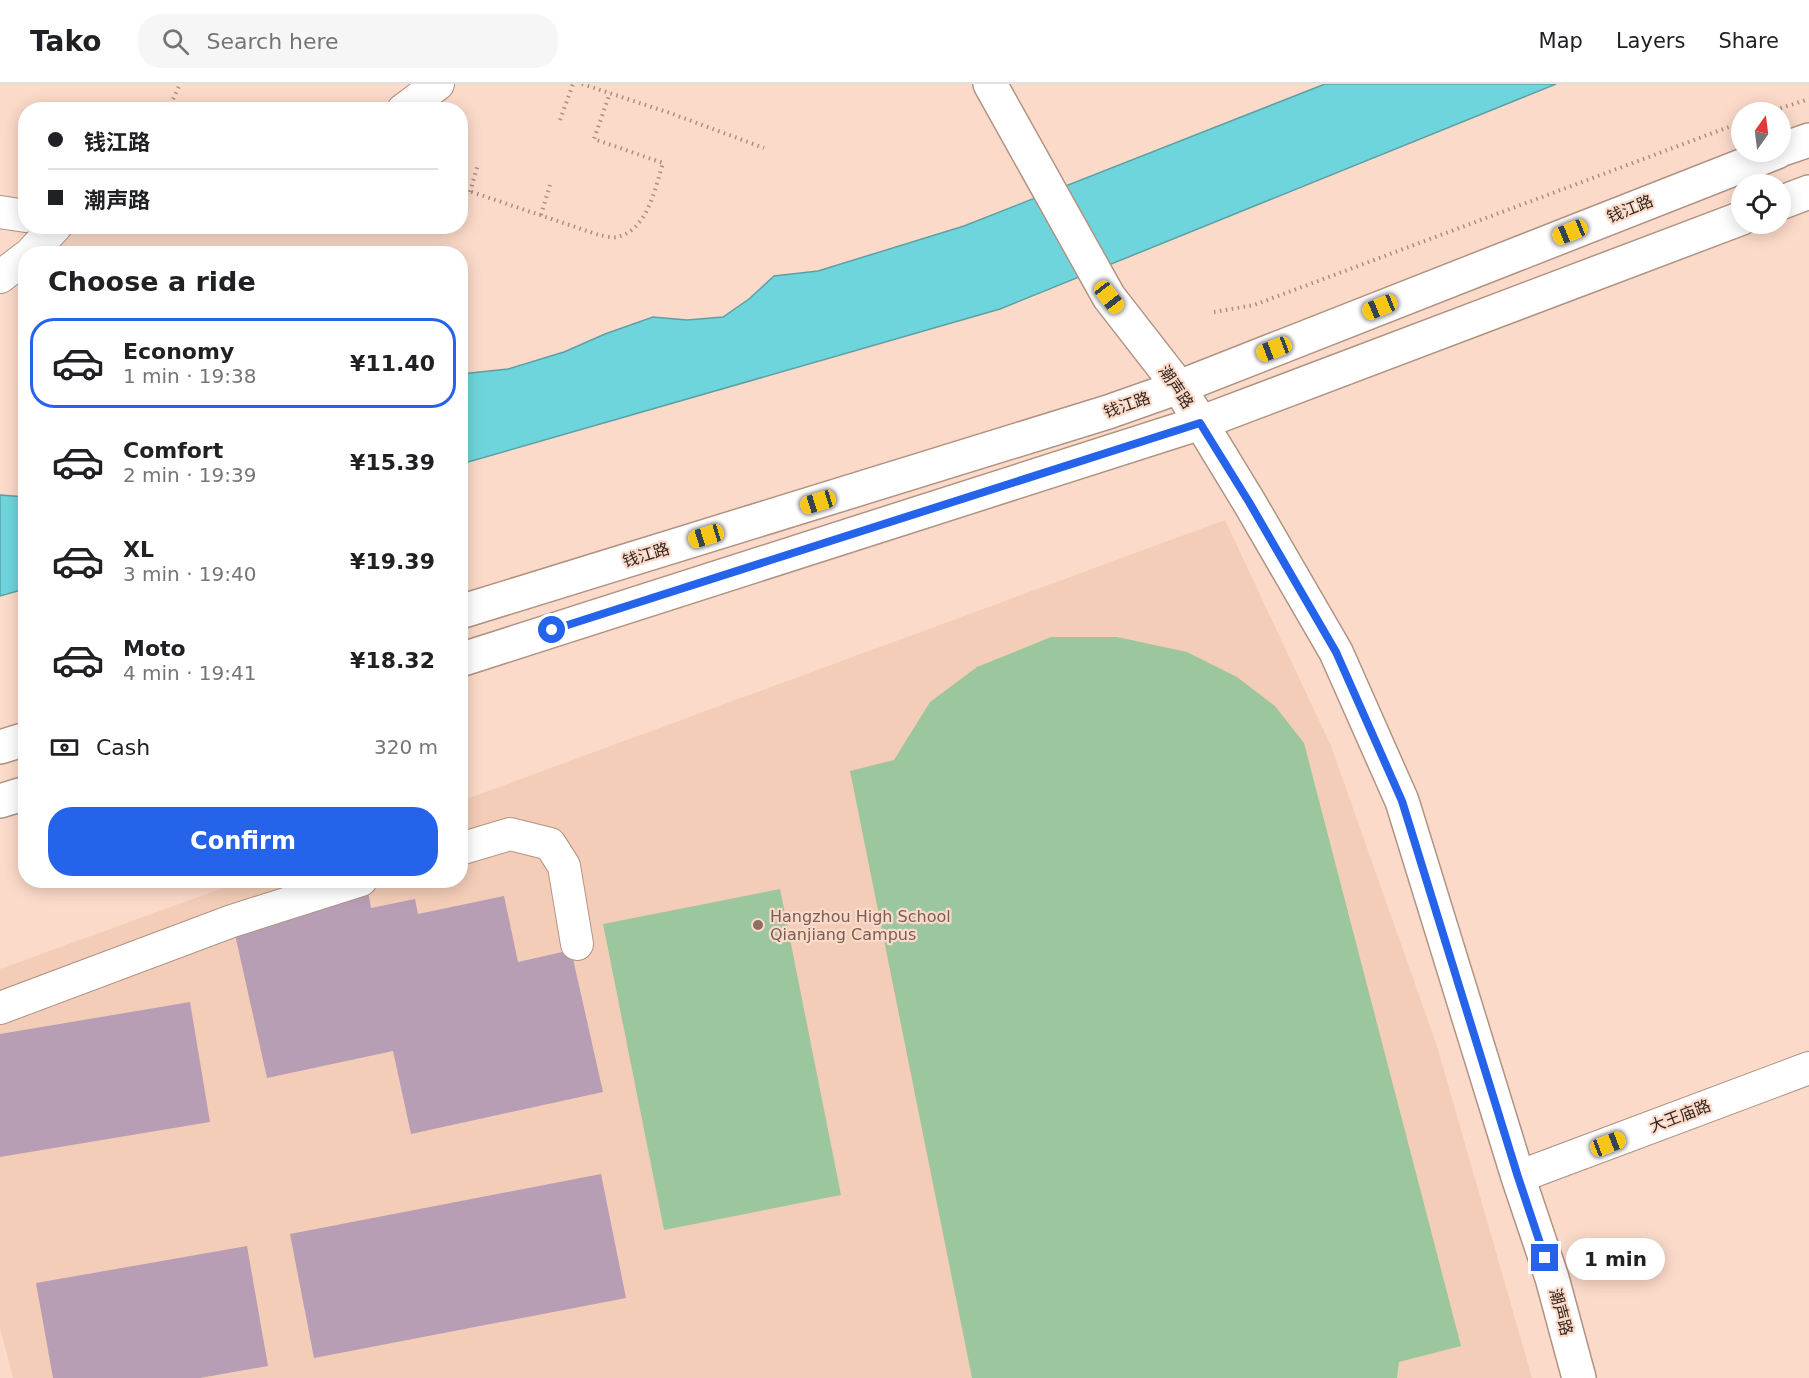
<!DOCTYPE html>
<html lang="en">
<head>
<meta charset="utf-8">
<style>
  :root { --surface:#fff; --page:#f6f6f6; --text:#202124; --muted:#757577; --line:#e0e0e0; --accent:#2563eb }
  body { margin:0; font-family:"DejaVu Sans","Noto Sans SC",sans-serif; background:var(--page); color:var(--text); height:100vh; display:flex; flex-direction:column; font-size:22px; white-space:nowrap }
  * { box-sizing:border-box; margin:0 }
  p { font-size:20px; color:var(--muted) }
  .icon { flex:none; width:33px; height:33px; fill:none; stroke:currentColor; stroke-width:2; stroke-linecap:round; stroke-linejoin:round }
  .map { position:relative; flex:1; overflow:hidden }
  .sheet { position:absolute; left:18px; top:162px; width:450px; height:642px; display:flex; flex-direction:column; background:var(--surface); border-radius:24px; box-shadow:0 3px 15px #0003 }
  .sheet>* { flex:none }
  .banner { position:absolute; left:18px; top:18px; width:450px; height:132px; border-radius:24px; box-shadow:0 3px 15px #0003; display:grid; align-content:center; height:132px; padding:0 30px; background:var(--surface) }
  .needle { width:39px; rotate:14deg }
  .fabs { position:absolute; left:1731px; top:18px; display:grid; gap:12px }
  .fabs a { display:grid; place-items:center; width:60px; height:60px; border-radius:50%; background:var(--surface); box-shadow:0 3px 15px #0003; font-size:30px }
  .end { position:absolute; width:27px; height:27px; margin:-14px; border:8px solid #2563eb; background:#fff; box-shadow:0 0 0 3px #fff }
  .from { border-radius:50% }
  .bubble { position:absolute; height:42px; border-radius:21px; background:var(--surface); box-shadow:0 3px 15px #0003; font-size:20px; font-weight:800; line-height:42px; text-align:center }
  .car { position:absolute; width:18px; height:36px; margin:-18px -9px; border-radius:8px; box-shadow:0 0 4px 2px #0007; background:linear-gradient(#f5c518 24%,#345 0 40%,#f5c518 0 76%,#345 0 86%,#f5c518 0) }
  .banner b { display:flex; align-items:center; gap:21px; height:57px; font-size:22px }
  .banner b+b { border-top:2px solid var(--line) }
  .banner i { width:15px; height:15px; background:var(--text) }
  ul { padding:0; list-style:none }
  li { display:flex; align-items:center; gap:18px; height:90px; margin:0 12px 9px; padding:0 18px; border:3px solid transparent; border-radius:24px }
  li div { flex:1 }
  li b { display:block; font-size:22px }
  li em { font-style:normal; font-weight:800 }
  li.active { border-color:var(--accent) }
  li>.icon { width:54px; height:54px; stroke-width:1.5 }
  h2 { padding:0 30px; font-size:27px; line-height:72px }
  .pay { display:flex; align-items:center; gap:15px; height:66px; padding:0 30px; font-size:22px }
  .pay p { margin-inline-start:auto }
  .cta { display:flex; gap:12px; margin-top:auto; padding:12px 30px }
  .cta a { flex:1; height:69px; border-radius:24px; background:var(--accent); color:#fff; font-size:24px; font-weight:800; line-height:69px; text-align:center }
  header { display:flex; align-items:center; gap:36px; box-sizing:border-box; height:84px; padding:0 30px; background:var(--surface); border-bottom:2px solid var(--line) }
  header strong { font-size:28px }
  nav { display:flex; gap:33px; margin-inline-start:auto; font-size:21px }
  .search { width:420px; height:54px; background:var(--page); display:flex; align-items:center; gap:15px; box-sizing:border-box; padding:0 21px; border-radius:24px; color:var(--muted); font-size:22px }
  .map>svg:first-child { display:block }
</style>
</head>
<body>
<header>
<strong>Tako</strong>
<div class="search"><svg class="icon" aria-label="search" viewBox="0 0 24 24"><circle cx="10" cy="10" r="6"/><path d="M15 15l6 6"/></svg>Search here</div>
<nav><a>Map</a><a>Layers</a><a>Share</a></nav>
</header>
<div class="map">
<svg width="1809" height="1294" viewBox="0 0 1809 1294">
  <rect width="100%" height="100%" fill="#fbdac9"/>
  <path fill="#f4cdb8" d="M1225,436L1331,662L1437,962L1532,1294H13L0,1244V885L242,797L460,796L461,717Z"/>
  <path fill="#9cc79e" d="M1051,553H1117L1187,568L1237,593L1275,622L1304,659L1461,1262L1399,1278L1397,1294H972L850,687L894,676L930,618L977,583Z
    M780,805L841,1111L664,1146L603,840Z"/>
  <path fill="#6fd5dd" stroke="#5da0a4" stroke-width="1.5" d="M1325,0H1556L1000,225L461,380V290L508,285L564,268L605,250L653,233L687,236L723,233L749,215L774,192L818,187L964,142Z
    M0,411L26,413L25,505L0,512Z"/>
  <path fill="#b89eb5" d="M368,807L371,824L415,815L418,830L504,812L518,878L571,866L603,1008L411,1050L393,967L267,994L232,837Z
    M190,918L210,1038L0,1073V950Z
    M601,1090L626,1214L314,1274L290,1150Z
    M247,1162L268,1282L200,1294H53L36,1199Z"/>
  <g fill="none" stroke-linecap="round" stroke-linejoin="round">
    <defs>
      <path id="minor" d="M403,26L438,0
        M0,128L26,132
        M30,170L56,142
        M0,193L26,173
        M460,765L510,750L550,760L564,782L577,860
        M0,924L232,837L361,796
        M1518,1093L1809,984"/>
      <path id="tertiary" d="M990,0L1109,213L1179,303L1249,418L1336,568L1402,717L1518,1093L1552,1194L1579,1294"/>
      <path id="secondary" d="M1780,66L1809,56
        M1780,119L1809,108
        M460,528L1108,328L1179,303L1777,68
        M460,576L1200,339L1742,134
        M0,663L26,655
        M0,717L26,709"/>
    </defs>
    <use href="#minor" stroke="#b19383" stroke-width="34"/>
    <use href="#tertiary" stroke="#b19383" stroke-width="36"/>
    <use href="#secondary" stroke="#b19383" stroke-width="36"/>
    <path stroke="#a89083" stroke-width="4" stroke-dasharray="1.5 4.5" stroke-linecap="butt" d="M582,0L670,29L764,64
      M168,26L180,0
      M1769,28L1809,15
      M560,36L573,0
      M460,104L599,151C604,152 612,154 617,153C648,146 655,104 663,79L594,55L610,9
      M470,108L478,80
      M541,131L550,101
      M1214,228L1254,221L1742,38"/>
    <use href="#minor" stroke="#fff" stroke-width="32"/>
    <use href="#tertiary" stroke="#fff" stroke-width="33"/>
    <use href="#secondary" stroke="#fff" stroke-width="33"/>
  </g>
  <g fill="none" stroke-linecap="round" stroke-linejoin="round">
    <path stroke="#2563eb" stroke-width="8" d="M552,546L1200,339L1249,418L1336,568L1402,717L1518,1093L1545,1174"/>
  </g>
  <circle fill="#8d6e63" stroke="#fbdac9" stroke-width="2" cx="758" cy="841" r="6"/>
  <g text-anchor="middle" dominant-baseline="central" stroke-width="4.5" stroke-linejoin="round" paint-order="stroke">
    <g font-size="16" fill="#32261f" stroke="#fbdac9">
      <text transform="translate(1630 125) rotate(-22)">钱江路</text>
      <text transform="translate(1176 303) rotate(56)">潮声路</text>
      <text transform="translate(1127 321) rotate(-19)">钱江路</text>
      <text transform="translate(646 471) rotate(-17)">钱江路</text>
      <text transform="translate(1680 1032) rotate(-21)">大王庙路</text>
      <text transform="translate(1561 1228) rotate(75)">潮声路</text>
    </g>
    <g font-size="16" fill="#785e54" stroke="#fbdac9" text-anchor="start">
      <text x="770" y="832">Hangzhou High School<tspan x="770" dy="18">Qianjiang Campus</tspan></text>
    </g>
  </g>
</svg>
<div class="fabs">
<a><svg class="needle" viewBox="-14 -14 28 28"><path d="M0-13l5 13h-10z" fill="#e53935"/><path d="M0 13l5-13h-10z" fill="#757577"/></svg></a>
<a><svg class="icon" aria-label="locate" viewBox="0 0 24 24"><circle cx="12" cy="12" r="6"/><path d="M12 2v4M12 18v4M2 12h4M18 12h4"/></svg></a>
</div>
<i class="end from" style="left:552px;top:546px"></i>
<i class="end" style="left:1545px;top:1174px"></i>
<div class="bubble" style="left:1566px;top:1154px;width:99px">1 min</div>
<i class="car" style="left:1570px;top:148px;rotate:248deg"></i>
<i class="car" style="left:1109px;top:213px;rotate:142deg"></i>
<i class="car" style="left:1380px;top:223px;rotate:248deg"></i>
<i class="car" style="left:1274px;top:265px;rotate:249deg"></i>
<i class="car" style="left:818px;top:418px;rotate:253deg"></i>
<i class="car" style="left:706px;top:452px;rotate:253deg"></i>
<i class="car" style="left:1608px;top:1060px;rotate:69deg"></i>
<div class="banner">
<b><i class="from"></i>钱江路</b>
<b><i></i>潮声路</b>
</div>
<section class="sheet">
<h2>Choose a ride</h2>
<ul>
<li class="active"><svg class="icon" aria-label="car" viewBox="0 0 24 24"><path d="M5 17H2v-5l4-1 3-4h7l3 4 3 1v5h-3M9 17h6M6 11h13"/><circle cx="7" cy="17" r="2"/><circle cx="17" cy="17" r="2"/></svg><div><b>Economy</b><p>1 min · 19:38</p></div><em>¥11.40</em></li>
<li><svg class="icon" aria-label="car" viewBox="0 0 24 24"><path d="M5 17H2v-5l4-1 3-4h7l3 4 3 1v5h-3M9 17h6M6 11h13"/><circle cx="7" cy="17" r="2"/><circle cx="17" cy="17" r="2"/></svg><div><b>Comfort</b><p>2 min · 19:39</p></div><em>¥15.39</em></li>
<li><svg class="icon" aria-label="car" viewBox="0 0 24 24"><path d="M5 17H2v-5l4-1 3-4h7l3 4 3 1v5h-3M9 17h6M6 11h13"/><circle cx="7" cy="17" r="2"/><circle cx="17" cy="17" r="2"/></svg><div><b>XL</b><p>3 min · 19:40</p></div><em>¥19.39</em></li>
<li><svg class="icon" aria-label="car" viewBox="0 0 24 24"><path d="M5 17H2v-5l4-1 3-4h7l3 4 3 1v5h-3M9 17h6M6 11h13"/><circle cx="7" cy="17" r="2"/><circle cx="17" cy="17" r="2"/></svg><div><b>Moto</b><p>4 min · 19:41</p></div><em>¥18.32</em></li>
</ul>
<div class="pay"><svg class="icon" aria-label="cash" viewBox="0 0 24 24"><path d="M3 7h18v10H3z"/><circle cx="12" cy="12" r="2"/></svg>Cash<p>320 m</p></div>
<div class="cta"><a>Confirm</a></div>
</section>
</div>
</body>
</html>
